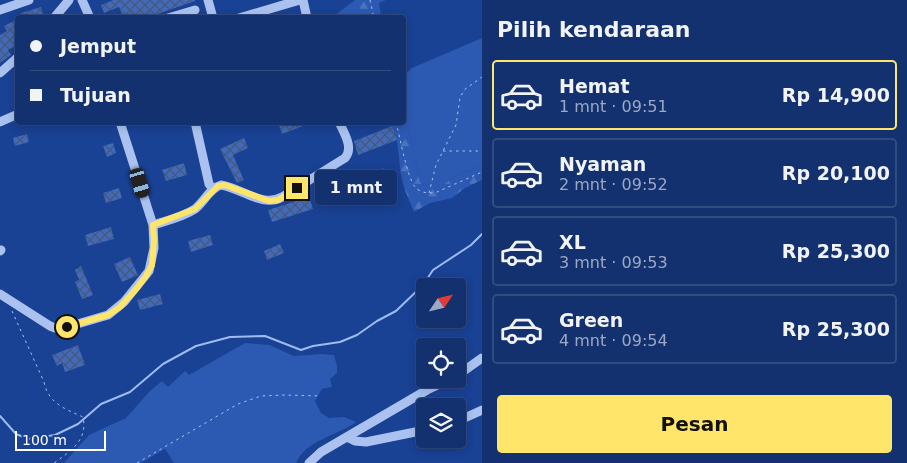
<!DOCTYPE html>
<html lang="id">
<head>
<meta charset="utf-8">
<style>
  :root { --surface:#13316f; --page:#203d77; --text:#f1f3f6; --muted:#9da9c3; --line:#324c82; --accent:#ffe569 }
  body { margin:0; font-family:"DejaVu Sans",sans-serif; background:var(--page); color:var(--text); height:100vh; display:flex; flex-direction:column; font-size:19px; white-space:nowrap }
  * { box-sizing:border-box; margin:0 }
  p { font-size:16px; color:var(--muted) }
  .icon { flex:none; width:28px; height:28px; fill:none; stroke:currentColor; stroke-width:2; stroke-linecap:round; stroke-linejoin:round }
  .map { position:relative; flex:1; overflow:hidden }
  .sheet { display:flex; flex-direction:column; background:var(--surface); width:425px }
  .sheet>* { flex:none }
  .banner { position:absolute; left:15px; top:15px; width:391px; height:110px; border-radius:5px; box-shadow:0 2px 8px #0003,0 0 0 1px var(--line); display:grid; align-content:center; height:110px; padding:0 15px; background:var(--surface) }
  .needle { width:32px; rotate:55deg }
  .tools { position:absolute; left:416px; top:278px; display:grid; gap:10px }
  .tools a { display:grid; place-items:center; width:50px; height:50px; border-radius:5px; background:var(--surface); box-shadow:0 2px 8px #0003,0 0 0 1px var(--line); font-size:25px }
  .scale { position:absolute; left:15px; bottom:12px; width:91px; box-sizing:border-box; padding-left:5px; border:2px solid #fff; border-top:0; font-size:14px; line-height:18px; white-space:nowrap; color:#fff; -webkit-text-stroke:4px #194194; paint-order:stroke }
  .end { position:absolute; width:22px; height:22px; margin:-11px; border:6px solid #ffe569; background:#111; box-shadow:0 0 0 2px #111 }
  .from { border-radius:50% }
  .bubble { position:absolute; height:35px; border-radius:5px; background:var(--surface); box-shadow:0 2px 8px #0003,0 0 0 1px var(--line); font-size:16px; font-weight:600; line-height:35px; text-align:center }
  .car { position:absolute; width:15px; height:30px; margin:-15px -8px; border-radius:6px; box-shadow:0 0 4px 1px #0007; background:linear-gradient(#222 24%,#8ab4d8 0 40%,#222 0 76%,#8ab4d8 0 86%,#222 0) }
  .banner b { display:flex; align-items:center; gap:18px; height:48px; font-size:19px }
  .banner b+b { border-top:1px solid var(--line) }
  .banner i { width:12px; height:12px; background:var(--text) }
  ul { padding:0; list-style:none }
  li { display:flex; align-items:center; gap:15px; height:70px; margin:0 10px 8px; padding:0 5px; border:2px solid var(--line); border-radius:5px }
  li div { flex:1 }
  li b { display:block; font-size:19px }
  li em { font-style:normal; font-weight:600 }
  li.active { border-color:var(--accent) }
  li>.icon { width:45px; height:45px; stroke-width:1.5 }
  h2 { padding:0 15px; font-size:22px; line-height:60px }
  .cta { display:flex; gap:10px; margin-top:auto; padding:10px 15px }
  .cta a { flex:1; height:58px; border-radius:5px; background:var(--accent); color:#111; font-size:20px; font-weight:600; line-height:58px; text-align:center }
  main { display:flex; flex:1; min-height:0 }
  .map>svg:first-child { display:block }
</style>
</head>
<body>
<main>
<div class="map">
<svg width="482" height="463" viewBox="0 0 482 463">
  <defs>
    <pattern id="forest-firs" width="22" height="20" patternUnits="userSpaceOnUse" patternTransform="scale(1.25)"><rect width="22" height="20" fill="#2c5ab2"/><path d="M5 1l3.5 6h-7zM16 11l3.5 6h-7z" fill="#4c73be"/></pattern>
    <pattern id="building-cross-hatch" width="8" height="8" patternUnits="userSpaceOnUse" patternTransform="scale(1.25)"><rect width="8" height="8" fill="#426abb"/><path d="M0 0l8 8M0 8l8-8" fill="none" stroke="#485878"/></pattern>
  </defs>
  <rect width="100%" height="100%" fill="#194194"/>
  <path fill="#2c5ab2" d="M482,38V163L472,170L460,173L441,186H424L420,182L410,135L404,118V75L412,68Z
    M245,343L269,345L294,356L322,354L334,355L337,366V373L330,379L332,387L322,389L315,401L321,413L329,418L344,417L356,422C337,436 306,440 296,463H174L165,449L141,463H64L89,435L126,418L150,391L162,381L168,387L185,371L189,375Z"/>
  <path fill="url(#forest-firs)" d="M355,0H386L379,3L381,17H364L358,14C352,16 344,19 338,16V13Z
    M404,118L410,135L420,182L424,186H441L460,173L472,170L482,163V180L465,188L452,198L430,203L414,212C410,201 404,190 402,179C398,163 400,132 389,123L404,122Z"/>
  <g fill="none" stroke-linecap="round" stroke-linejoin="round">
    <path stroke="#9ebbf2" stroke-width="2" d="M0,416L16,434L28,439L55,435L78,424L101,404L130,392L163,364L196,346L230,337L265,336L301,350L313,346L340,342L357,335L377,321L396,311L423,285L433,270L471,245L482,234"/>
  </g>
  <path fill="url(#building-cross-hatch)" d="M113,0H195V1L146,18H123L119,7L104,13L101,5Z
    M41,7L44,18H23L21,13Z
    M14,21L18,28V45L8,50L11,55L0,63V35L7,31L4,26Z
    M278,122H311V123L282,134Z
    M392,126L397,140L358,155L354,141Z
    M27,134L29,142L15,146L13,138Z
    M244,138L248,148L233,155L244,180L237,183L220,149Z
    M113,143L116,153L107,157L103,146Z
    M184,163L187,175L166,181L162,170Z
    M383,168L388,177L366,187L362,178Z
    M119,188L122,198L106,203L103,193Z
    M309,197L313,209L272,222L268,210Z
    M111,227L114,239L88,246L85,235Z
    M210,235L213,245L191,252L188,241Z
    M280,244L284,253L267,260L264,251Z
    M130,257L138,275L122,282L114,264Z
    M81,266L93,295L82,299L75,282L79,280L75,270Z
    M160,294L163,304L140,310L137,300Z
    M78,345L85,365L65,372L62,363L57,366L52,355Z"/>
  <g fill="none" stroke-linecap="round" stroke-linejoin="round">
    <path stroke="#abc2f0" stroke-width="1" stroke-dasharray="2.5 4" stroke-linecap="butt" d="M370,0L374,18
      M396,122C400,137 407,177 415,187C420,193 430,194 437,192L482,172
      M443,151H482
      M429,193L436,165L456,125L460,98L464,90L482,77
      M12,311L44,382C48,403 65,409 83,417C88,440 71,451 54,463
      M137,463L238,404L261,396L285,395L321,396"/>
    <path stroke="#abc2f0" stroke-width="9" d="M82,0L90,18
      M208,0L213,18
      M303,0L307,18
      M0,10L29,0
      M54,18L69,0
      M168,18L195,10
      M239,18L300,0
      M0,73L18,57
      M0,122L18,114
      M195,122L209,184L213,189
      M153,225C166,221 183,217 195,209C204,202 210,188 221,185C241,188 263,208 282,197L345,158C354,148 344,133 339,122
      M0,251L1,250
      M0,294L50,326L55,328L67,327L108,315L124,302L149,271L154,248L153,225L120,122
      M458,375L482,358
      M458,421L482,410
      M347,437L355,441L366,442L425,430
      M309,463L321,452L427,390L450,379"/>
  </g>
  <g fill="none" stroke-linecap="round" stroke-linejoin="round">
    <path stroke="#ffe569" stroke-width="6" d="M67,327L108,315L120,307L137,288L146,276L152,265L154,241L153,225L195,209L218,186L225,185L269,201L278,200L297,188"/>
  </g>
</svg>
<div class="tools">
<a><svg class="needle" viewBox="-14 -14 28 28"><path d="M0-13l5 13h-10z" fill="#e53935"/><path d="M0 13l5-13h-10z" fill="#9da9c3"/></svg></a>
<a><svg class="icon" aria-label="locate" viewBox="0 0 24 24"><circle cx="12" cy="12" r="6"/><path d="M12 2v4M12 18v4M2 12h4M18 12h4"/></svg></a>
<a><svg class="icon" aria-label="layers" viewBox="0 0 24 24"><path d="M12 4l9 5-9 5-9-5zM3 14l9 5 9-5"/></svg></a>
</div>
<div class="scale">100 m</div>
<i class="end from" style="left:67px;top:327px"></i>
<i class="end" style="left:297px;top:188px"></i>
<div class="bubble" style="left:315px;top:170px;width:82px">1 mnt</div>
<i class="car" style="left:140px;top:183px;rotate:163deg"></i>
<div class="banner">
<b><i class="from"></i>Jemput</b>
<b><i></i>Tujuan</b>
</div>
</div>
<section class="sheet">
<h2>Pilih kendaraan</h2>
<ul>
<li class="active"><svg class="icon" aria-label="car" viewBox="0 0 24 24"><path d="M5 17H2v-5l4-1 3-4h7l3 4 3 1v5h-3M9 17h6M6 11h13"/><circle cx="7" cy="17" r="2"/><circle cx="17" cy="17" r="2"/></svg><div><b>Hemat</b><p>1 mnt · 09:51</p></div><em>Rp 14,900</em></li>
<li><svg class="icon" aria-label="car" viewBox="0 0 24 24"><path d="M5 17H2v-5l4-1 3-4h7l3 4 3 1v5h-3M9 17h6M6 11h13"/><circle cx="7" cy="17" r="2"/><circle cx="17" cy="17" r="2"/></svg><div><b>Nyaman</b><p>2 mnt · 09:52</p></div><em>Rp 20,100</em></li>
<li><svg class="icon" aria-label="car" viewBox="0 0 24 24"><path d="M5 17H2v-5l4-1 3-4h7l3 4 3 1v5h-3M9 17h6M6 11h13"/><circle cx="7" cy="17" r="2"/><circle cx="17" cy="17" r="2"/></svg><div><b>XL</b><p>3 mnt · 09:53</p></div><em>Rp 25,300</em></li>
<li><svg class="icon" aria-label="car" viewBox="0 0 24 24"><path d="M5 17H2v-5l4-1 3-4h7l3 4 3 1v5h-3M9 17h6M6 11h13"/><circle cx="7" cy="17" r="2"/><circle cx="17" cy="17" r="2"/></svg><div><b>Green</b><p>4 mnt · 09:54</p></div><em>Rp 25,300</em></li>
</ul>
<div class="cta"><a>Pesan</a></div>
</section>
</main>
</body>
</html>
